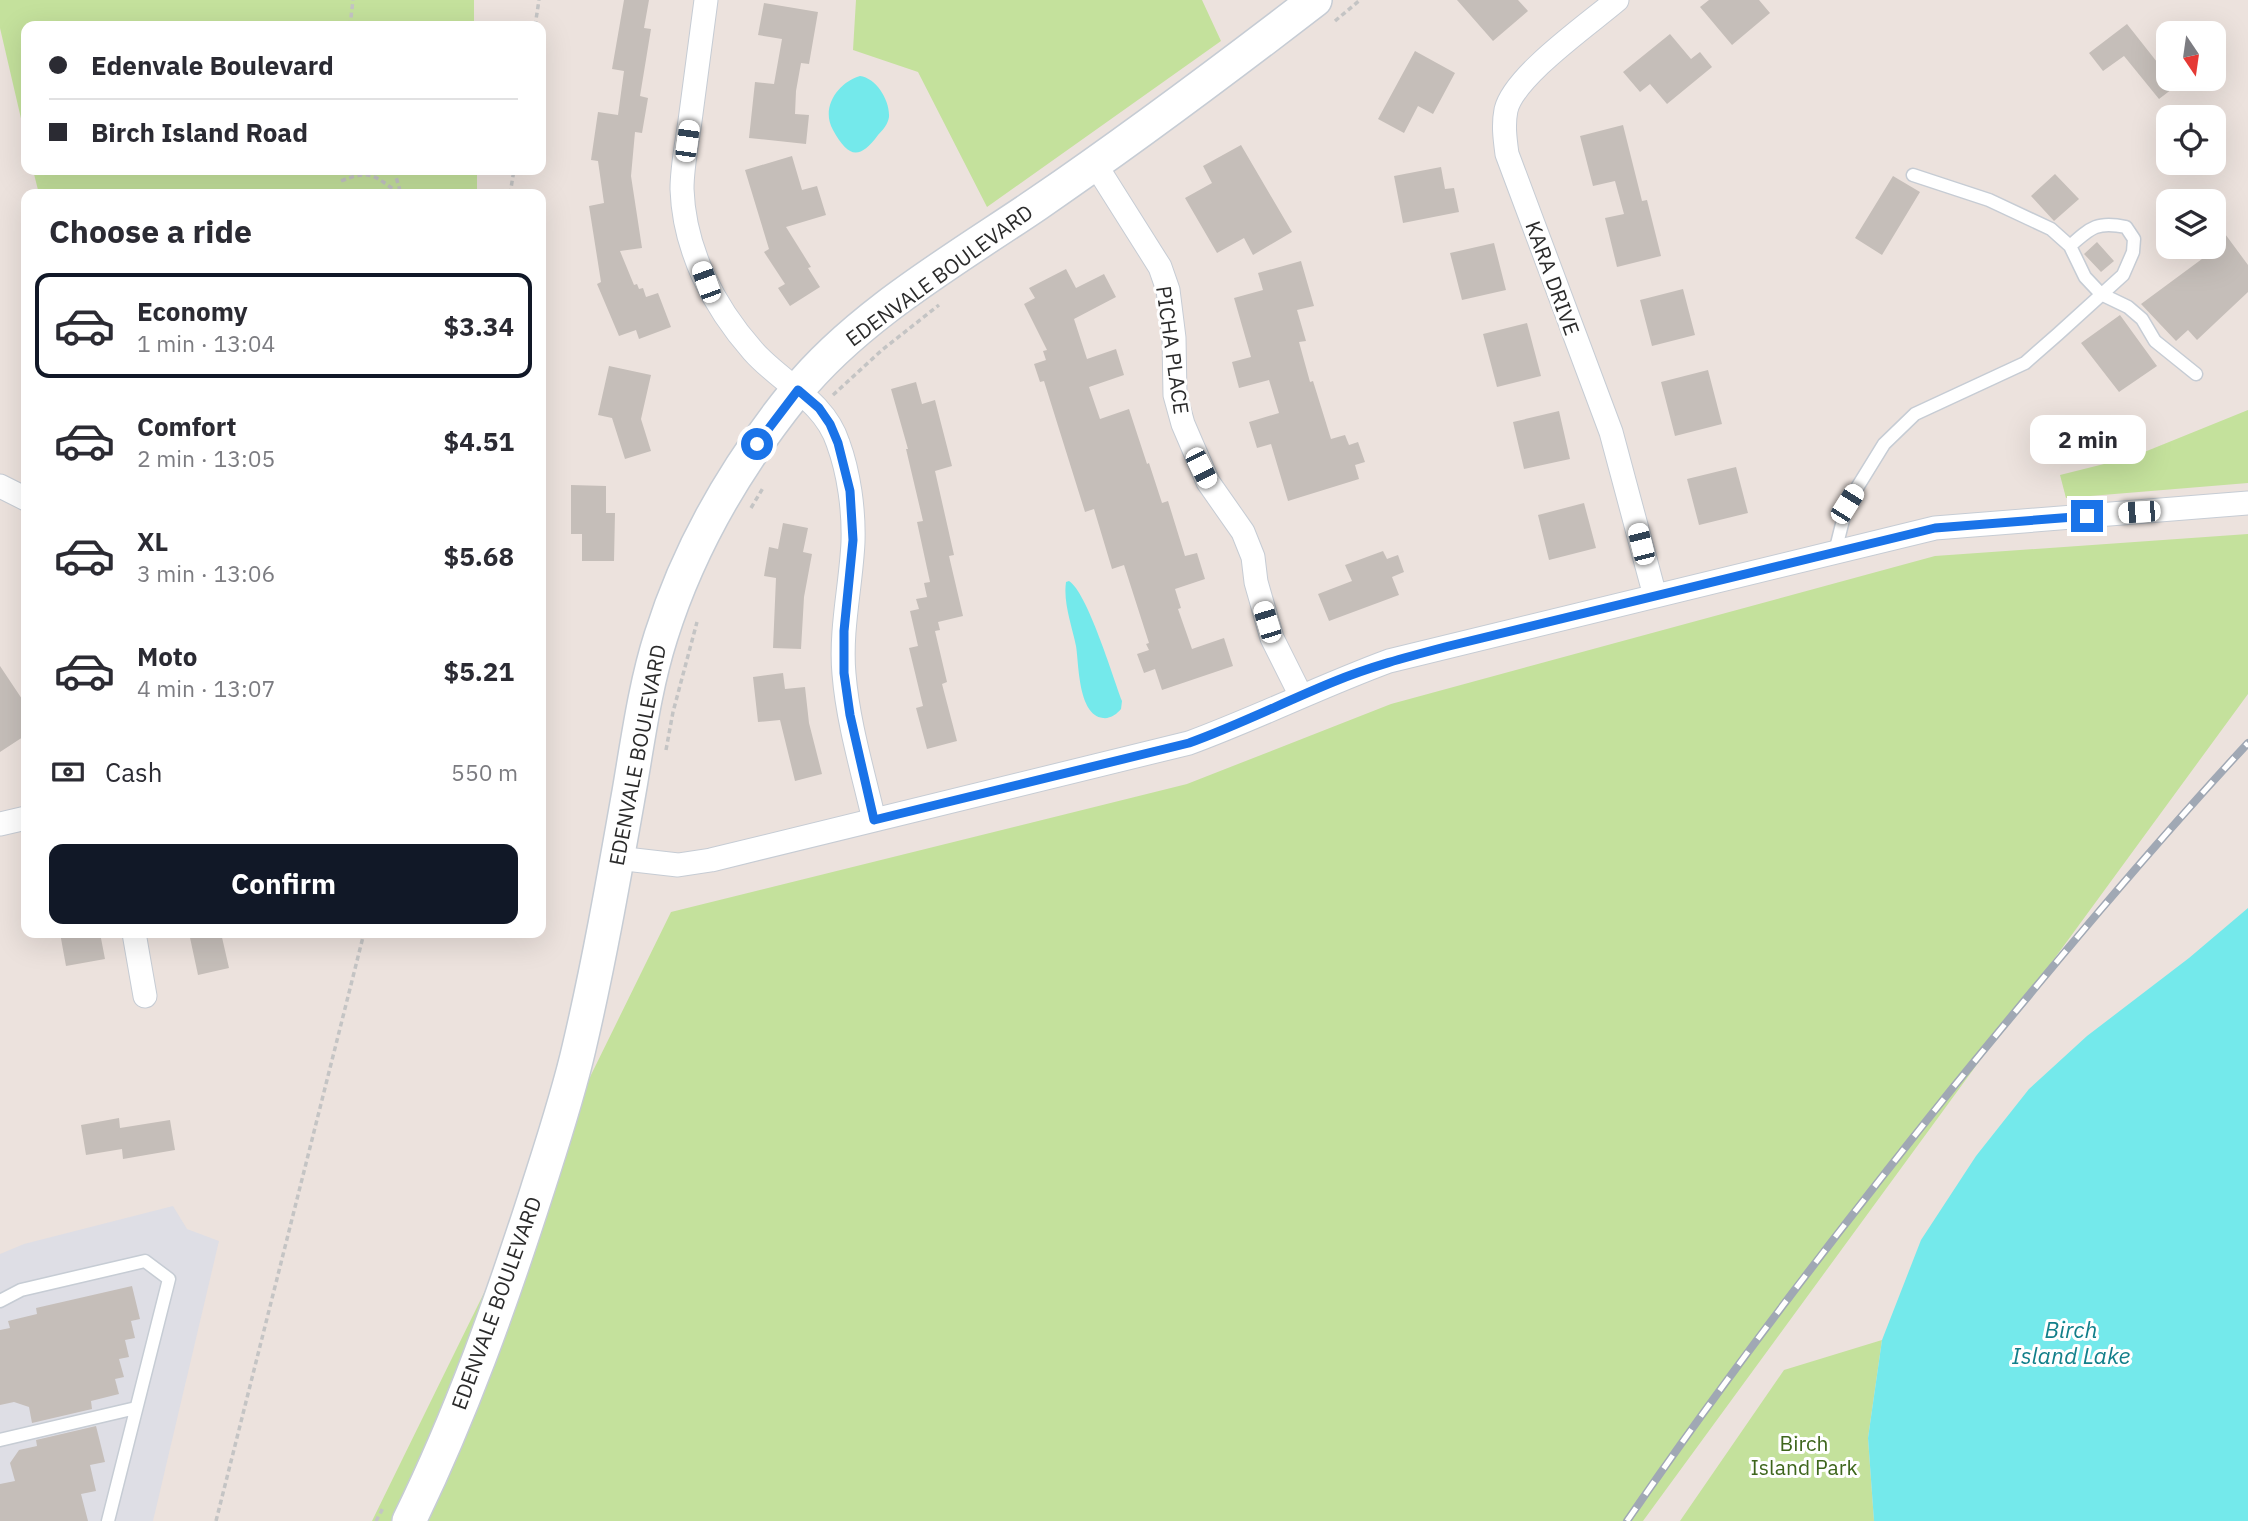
<!DOCTYPE html>
<html lang="en">
<head>
<meta charset="utf-8">
<style>
  :root { --surface:#fff; --page:#f7f7f7; --text:#2b2b33; --muted:#7c7c81; --line:#e1e1e2; --accent:#111827 }
  body { margin:0; font-family:"IBM Plex Sans",sans-serif; background:var(--page); color:var(--text); height:100vh; display:flex; flex-direction:column; font-size:26px; white-space:nowrap }
  * { box-sizing:border-box; margin:0 }
  p { font-size:23px; color:var(--muted) }
  .icon { flex:none; width:38px; height:38px; fill:none; stroke:currentColor; stroke-width:2; stroke-linecap:round; stroke-linejoin:round }
  .map { position:relative; flex:1; overflow:hidden }
  .panel { position:absolute; left:21px; top:189px; width:525px; height:749px; display:flex; flex-direction:column; background:var(--surface); border-radius:14px; box-shadow:0 7px 28px #0002 }
  .panel>* { flex:none }
  .banner { position:absolute; left:21px; top:21px; width:525px; height:154px; border-radius:14px; box-shadow:0 7px 28px #0002; display:grid; align-content:center; height:154px; padding:0 28px; background:var(--surface) }
  .needle { width:46px; rotate:167deg }
  .tools { position:absolute; left:2156px; top:21px; display:grid; gap:14px }
  .tools a { display:grid; place-items:center; width:70px; height:70px; border-radius:14px; background:var(--surface); box-shadow:0 7px 28px #0002; font-size:35px }
  .end { position:absolute; width:32px; height:32px; margin:-16px; border:9px solid #1a73e8; background:#fff; box-shadow:0 0 0 4px #fff }
  .from { border-radius:50% }
  .bubble { position:absolute; height:49px; border-radius:14px; background:var(--surface); box-shadow:0 7px 28px #0002; font-size:23px; font-weight:700; line-height:49px; text-align:center }
  .car { position:absolute; width:21px; height:42px; margin:-21px -10px; border-radius:9px; box-shadow:0 0 5px 2px #0007; background:linear-gradient(#fff 24%,#345 0 40%,#fff 0 76%,#345 0 86%,#fff 0) }
  .banner b { display:flex; align-items:center; gap:24px; height:66px; font-size:26px }
  .banner b+b { border-top:2px solid var(--line) }
  .banner i { width:18px; height:18px; background:var(--text) }
  ul { padding:0; list-style:none }
  li { display:flex; align-items:center; gap:21px; height:105px; margin:0 14px 10px; padding:0 14px; border:4px solid transparent; border-radius:14px }
  li div { flex:1 }
  li b { display:block; font-size:26px }
  li em { font-style:normal; font-weight:700 }
  li.current { border-color:var(--accent) }
  li>.icon { width:63px; height:63px; stroke-width:1.5 }
  h2 { padding:0 28px; font-size:32px; line-height:84px }
  .pay { display:flex; align-items:center; gap:18px; height:77px; padding:0 28px; font-size:26px }
  .pay p { margin-inline-start:auto }
  .primary-button { display:flex; gap:14px; margin-top:auto; padding:14px 28px }
  .primary-button a { flex:1; height:80px; border-radius:14px; background:var(--accent); color:#fff; font-size:28px; font-weight:700; line-height:80px; text-align:center }
  .map>svg:first-child { display:block }
</style>
</head>
<body>
<div class="map">
<svg width="2248" height="1521" viewBox="0 0 2248 1521">
  <rect width="100%" height="100%" fill="#ece2dd"/>
  <path fill="#dedee5" d="M173,1206L187,1229L219,1241L153,1521H0V1254L24,1244Z"/>
  <path fill="#c4e19c" d="M0,0H474V26H26V140L0,28Z
    M856,0H1202L1221,41L987,207L918,72L853,50Z
    M33,170H477V194H39Z
    M2248,410V483L2066,498L2060,475L2132,457Z
    M2248,534V694L1643,1521H372L671,912L1187,784L1391,704L1935,556Z
    M1882,1340L1868,1438L1874,1521H1680L1784,1370Z"/>
  <path fill="#74e9eb" d="M860,76C876,78 890,100 889,117C888,124 883,130 878,135C859,161 848,157 833,130C820,107 839,82 860,76Z
    M1069,581C1087,592 1113,677 1122,701L1121,709C1117,714 1110,719 1103,718C1078,715 1079,664 1076,646C1072,626 1063,603 1066,582Z
    M2248,908V1521H1874L1868,1438L1882,1340L1921,1240L1976,1156L2029,1089L2087,1036L2189,958Z"/>
  <path fill="#c5beb9" d="M624,0H649L644,28L651,29L640,96L648,98L642,133L635,132L631,176L642,248L620,251L634,285L637,284L639,289L643,288L646,297L658,293L671,327L639,339L636,330L619,336L597,284L601,282L589,206L604,203L598,161L591,160L598,112L618,115L624,71L612,69Z
    M1457,0H1518L1528,11L1493,41Z
    M1709,0H1759L1770,13L1732,45L1700,7Z
    M764,3L818,12L809,64L801,63L796,91L795,114L809,115L806,144L749,138L755,82L774,84L782,39L758,35Z
    M2127,24L2176,86L2159,99L2124,56L2103,71L2089,53Z
    M1670,34L1691,59L1700,52L1712,67L1667,104L1650,84L1640,92L1623,72Z
    M1415,51L1455,73L1433,114L1418,106L1404,133L1378,119Z
    M1623,125L1642,201L1647,200L1661,256L1617,267L1605,218L1624,214L1615,181L1593,186L1580,136Z
    M1241,145L1292,232L1253,255L1244,238L1217,253L1185,198L1212,183L1203,166Z
    M792,156L802,190L817,186L826,215L786,227L811,267L808,268L820,287L790,306L778,288L785,284L764,252L769,249L745,170Z
    M1441,167L1445,189L1454,188L1459,212L1403,223L1394,176Z
    M2055,174L2079,199L2054,221L2031,196Z
    M1893,176L1920,192L1882,255L1855,238Z
    M2214,219L2248,265V292L2197,340L2188,330L2176,341L2141,304L2206,256L2200,247H2214Z
    M2097,242L2114,261L2101,272L2084,254Z
    M1494,243L1506,290L1462,300L1450,253Z
    M1301,261L1314,306L1297,310L1306,341L1299,342L1310,382L1313,381L1331,439L1345,435L1349,445L1358,442L1365,462L1355,465L1359,479L1288,501L1271,444L1257,448L1249,422L1279,413L1269,380L1239,388L1232,362L1251,357L1234,298L1263,290L1258,273Z
    M1066,269L1076,288L1104,274L1116,297L1074,319L1087,359L1116,349L1124,375L1089,387L1100,419L1129,409L1147,464L1149,463L1162,503L1168,501L1185,556L1197,553L1205,579L1175,589L1181,608L1178,609L1192,649L1224,638L1233,666L1162,690L1155,669L1144,673L1137,654L1149,650L1146,644L1149,643L1124,565L1112,569L1094,509L1085,512L1044,381L1040,382L1034,364L1046,360L1043,351L1047,350L1024,304L1035,298L1029,288Z
    M1683,289L1695,335L1652,346L1640,300Z
    M2120,315L2157,366L2119,392L2081,343Z
    M1527,323L1541,376L1497,387L1483,334Z
    M609,366L651,375L641,419L651,451L625,459L612,418L598,415Z
    M1708,370L1722,424L1675,436L1661,382Z
    M916,382L922,404L935,400L952,466L935,471L954,555L949,556L963,616L938,622L940,630L935,631L947,682L942,684L957,741L927,749L916,708L923,706L909,648L918,646L910,611L919,609L916,599L927,597L924,583L930,582L917,522L923,521L906,449H908L891,389Z
    M1559,411L1570,459L1524,469L1513,422Z
    M1736,467L1748,513L1699,525L1687,479Z
    M571,485L606,486V513H615L614,561H582V534H571Z
    M1584,503L1596,548L1549,560L1538,515Z
    M783,523L808,528L803,552L812,554L804,597L801,649L773,648L776,578L764,576L769,547L778,549Z
    M1383,551L1387,559L1398,555L1404,572L1392,577L1399,595L1329,621L1318,594L1352,581L1345,565Z
    M0,666L26,705V735L0,752Z
    M783,673L785,689L805,687L809,723L822,774L795,781L780,720L758,722L753,677Z
    M60,933H100L105,959L66,966Z
    M189,933H221L229,968L198,975Z
    M119,1118L120,1128L170,1120L175,1150L123,1159L122,1149L86,1155L81,1125Z
    M132,1286L140,1319L131,1321L135,1338L125,1340L129,1357L119,1359L124,1377L115,1379L119,1394L91,1401L92,1409L32,1423L29,1407L14,1402L0,1405V1330L10,1328L8,1321L37,1314L36,1308Z
    M96,1426L105,1462L90,1465L96,1491L81,1494L88,1521H0V1484L15,1481L10,1463L19,1450L37,1446L36,1440Z"/>
  <g fill="none" stroke-linecap="round" stroke-linejoin="round">
    <defs>
      <path id="lane" d="M1913,175L1989,200L2051,229L2070,246L2085,277L2101,294L2128,307L2142,319L2155,341L2196,374
        M1835,552L1847,504L1884,444L1915,414L2025,363L2058,334L2123,275L2133,252L2134,239L2126,227C2098,221 2091,227 2070,246
        M0,1301L21,1290L145,1261L169,1279L108,1521
        M0,1440L136,1408"/>
      <path id="street" d="M706,0C701,40 695,81 690,121C687,143 682,167 682,189C684,250 714,307 753,351C781,383 824,400 838,443C849,473 854,510 853,542C851,586 840,630 844,674C848,723 863,772 874,820
        M1617,0C1589,24 1514,76 1506,110C1503,125 1505,139 1507,154L1611,432L1655,596
        M1095,164L1160,267L1168,290L1174,338L1175,395L1183,424L1208,482L1243,532L1253,557L1256,582L1272,638L1301,696
        M0,486L26,499
        M0,824L26,818
        M617,858L678,865L711,860L1189,743C1257,718 1321,686 1389,661L1935,528L2248,503
        M134,933L145,996"/>
      <path id="secondary" d="M409,1521C461,1415 501,1303 537,1191C552,1144 568,1096 579,1048C599,963 614,877 629,792C638,740 645,686 661,636C689,547 737,465 795,393C857,316 956,259 1037,204C1132,139 1224,70 1315,0"/>
    </defs>
    <use href="#lane" stroke="#c6ccd4" stroke-width="15"/>
    <use href="#street" stroke="#c6ccd4" stroke-width="25"/>
    <use href="#secondary" stroke="#c6ccd4" stroke-width="36"/>
    <path stroke="#c4c4c4" stroke-width="3.5" stroke-dasharray="5 3.5" stroke-linecap="butt" d="M1335,21L1360,0
      M350,26L353,0
      M535,26L539,0
      M394,170L401,194
      M341,181C372,168 375,177 400,194
      M510,194L514,170
      M833,395L882,350L939,305
      M751,508L763,488
      M666,750L673,712L697,622
      M216,1521L364,933
      M376,1521L383,1508"/>
    <use href="#lane" stroke="#fff" stroke-width="12"/>
    <use href="#street" stroke="#fff" stroke-width="23"/>
    <use href="#secondary" stroke="#fff" stroke-width="33"/>
    <defs>
      <path id="rail" d="M1627,1521C1730,1371 1841,1227 1955,1085C2050,969 2146,853 2248,743"/>
    </defs>
    <use href="#rail" stroke="#a0a8b4" stroke-width="8"/>
    <use href="#rail" stroke="#fff" stroke-width="5" stroke-dasharray="16" stroke-linecap="butt"/>
  </g>
  <g fill="none" stroke-linecap="round" stroke-linejoin="round">
    <path stroke="#1a73e8" stroke-width="9" d="M757,444L798,390L819,408L830,424L838,443L850,491L853,540L844,631V673L850,715L874,820L1189,743C1239,725 1284,702 1333,682C1369,667 1407,657 1445,647L1935,528L2087,516"/>
  </g>
  <g text-anchor="middle" dominant-baseline="central" stroke-width="6" stroke-linejoin="round" paint-order="stroke">
    <g font-size="21" fill="#2b2b2b" stroke="#fff">
      <text transform="translate(939 275) rotate(-36)">EDENVALE BOULEVARD</text>
      <text transform="translate(1553 278) rotate(70)">KARA DRIVE</text>
      <text transform="translate(1173 350) rotate(82)">PICHA PLACE</text>
      <text transform="translate(637 755) rotate(-79)">EDENVALE BOULEVARD</text>
      <text transform="translate(496 1303) rotate(-70)">EDENVALE BOULEVARD</text>
    </g>
    <g font-size="21" fill="#3e661c" stroke="#fff">
      <text x="1804" y="1443">Birch<tspan x="1804" dy="24">Island Park</tspan></text>
    </g>
    <g font-size="23" font-style="italic" fill="#127f8a" stroke="#fff">
      <text x="2071" y="1329">Birch<tspan x="2071" dy="26">Island Lake</tspan></text>
    </g>
  </g>
</svg>
<div class="tools">
<a><svg class="needle" viewBox="-14 -14 28 28"><path d="M0-13l5 13h-10z" fill="#e53935"/><path d="M0 13l5-13h-10z" fill="#7c7c81"/></svg></a>
<a><svg class="icon" aria-label="locate" viewBox="0 0 24 24"><circle cx="12" cy="12" r="6"/><path d="M12 2v4M12 18v4M2 12h4M18 12h4"/></svg></a>
<a><svg class="icon" aria-label="layers" viewBox="0 0 24 24"><path d="M12 4l9 5-9 5-9-5zM3 14l9 5 9-5"/></svg></a>
</div>
<i class="end from" style="left:757px;top:444px"></i>
<i class="end" style="left:2087px;top:516px"></i>
<div class="bubble" style="left:2030px;top:415px;width:116px">2 min</div>
<i class="car" style="left:687px;top:141px;rotate:8deg"></i>
<i class="car" style="left:706px;top:282px;rotate:340deg"></i>
<i class="car" style="left:1201px;top:468px;rotate:153deg"></i>
<i class="car" style="left:1847px;top:504px;rotate:32deg"></i>
<i class="car" style="left:2139px;top:512px;rotate:266deg"></i>
<i class="car" style="left:1641px;top:544px;rotate:346deg"></i>
<i class="car" style="left:1267px;top:622px;rotate:343deg"></i>
<div class="banner">
<b><i class="from"></i>Edenvale Boulevard</b>
<b><i></i>Birch Island Road</b>
</div>
<section class="panel">
<h2>Choose a ride</h2>
<ul>
<li class="current"><svg class="icon" aria-label="car" viewBox="0 0 24 24"><path d="M5 17H2v-5l4-1 3-4h7l3 4 3 1v5h-3M9 17h6M6 11h13"/><circle cx="7" cy="17" r="2"/><circle cx="17" cy="17" r="2"/></svg><div><b>Economy</b><p>1 min · 13:04</p></div><em>$3.34</em></li>
<li><svg class="icon" aria-label="car" viewBox="0 0 24 24"><path d="M5 17H2v-5l4-1 3-4h7l3 4 3 1v5h-3M9 17h6M6 11h13"/><circle cx="7" cy="17" r="2"/><circle cx="17" cy="17" r="2"/></svg><div><b>Comfort</b><p>2 min · 13:05</p></div><em>$4.51</em></li>
<li><svg class="icon" aria-label="car" viewBox="0 0 24 24"><path d="M5 17H2v-5l4-1 3-4h7l3 4 3 1v5h-3M9 17h6M6 11h13"/><circle cx="7" cy="17" r="2"/><circle cx="17" cy="17" r="2"/></svg><div><b>XL</b><p>3 min · 13:06</p></div><em>$5.68</em></li>
<li><svg class="icon" aria-label="car" viewBox="0 0 24 24"><path d="M5 17H2v-5l4-1 3-4h7l3 4 3 1v5h-3M9 17h6M6 11h13"/><circle cx="7" cy="17" r="2"/><circle cx="17" cy="17" r="2"/></svg><div><b>Moto</b><p>4 min · 13:07</p></div><em>$5.21</em></li>
</ul>
<div class="pay"><svg class="icon" aria-label="cash" viewBox="0 0 24 24"><path d="M3 7h18v10H3z"/><circle cx="12" cy="12" r="2"/></svg>Cash<p>550 m</p></div>
<div class="primary-button"><a>Confirm</a></div>
</section>
</div>
</body>
</html>
